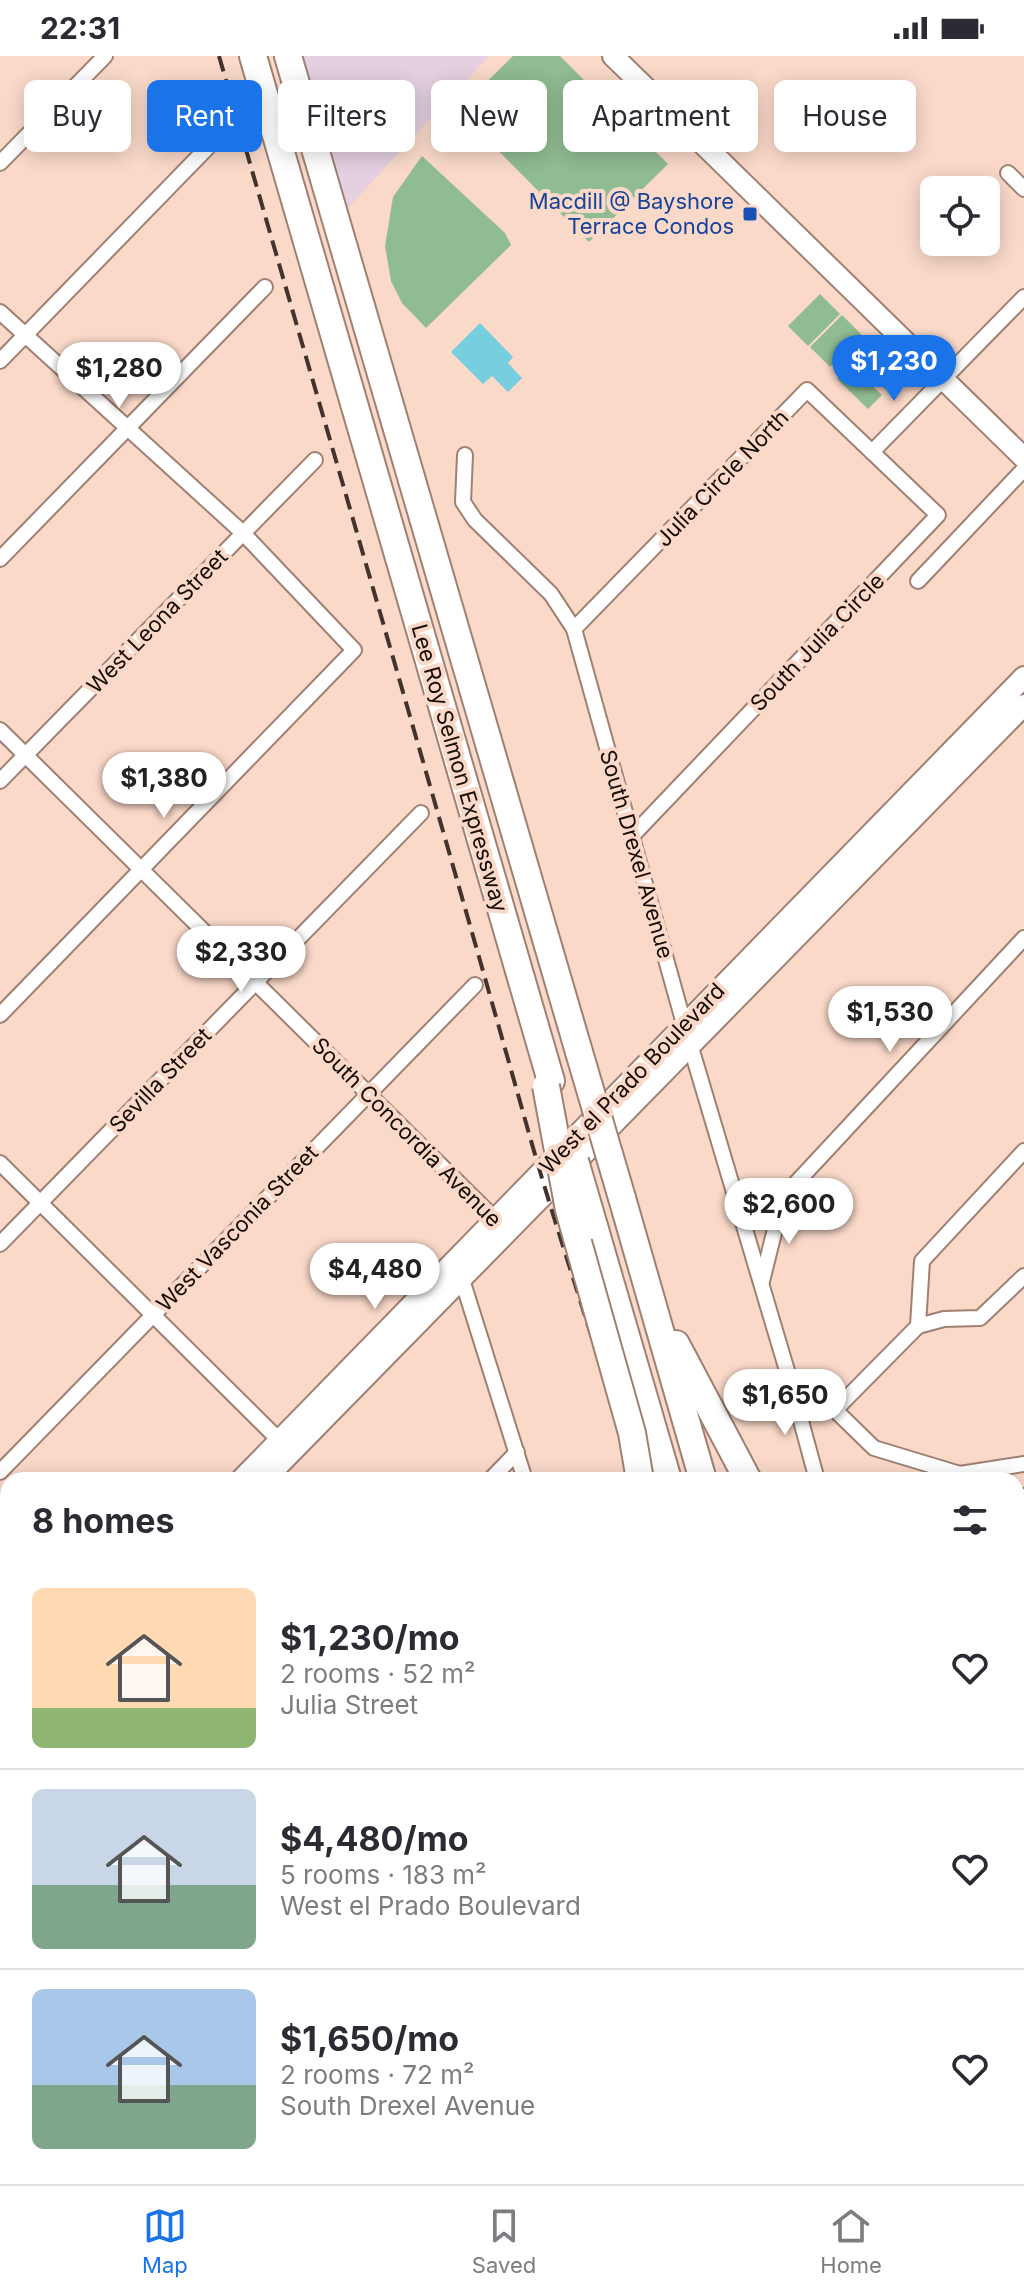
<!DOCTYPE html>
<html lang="en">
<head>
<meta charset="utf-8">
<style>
  body { margin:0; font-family:Inter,sans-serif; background:#f2f2f3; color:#2b2b33; height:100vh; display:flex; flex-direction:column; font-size:30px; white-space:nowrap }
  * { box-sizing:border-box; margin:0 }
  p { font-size:26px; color:#7c7c81 }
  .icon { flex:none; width:44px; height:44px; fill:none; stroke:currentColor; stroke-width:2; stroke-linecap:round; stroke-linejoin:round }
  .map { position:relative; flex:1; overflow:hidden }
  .panel { position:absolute; left:0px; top:1416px; width:1024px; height:712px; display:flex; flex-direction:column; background:#fff; border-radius:24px 24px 0 0; box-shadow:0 4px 20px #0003 }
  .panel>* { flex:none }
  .banner { position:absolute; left:24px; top:24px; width:976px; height:72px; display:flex; gap:16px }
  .tools { position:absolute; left:920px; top:120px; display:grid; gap:16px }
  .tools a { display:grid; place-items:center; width:80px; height:80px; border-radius:12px; background:#fff; box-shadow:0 4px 20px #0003; font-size:40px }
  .price { position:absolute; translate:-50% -68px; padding:0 18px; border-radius:28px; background:#fff; color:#222; font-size:26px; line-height:52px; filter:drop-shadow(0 2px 4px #0008) }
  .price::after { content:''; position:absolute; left:50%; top:48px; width:24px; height:18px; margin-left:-12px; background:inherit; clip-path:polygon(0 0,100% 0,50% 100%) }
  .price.active { background:#1a73e8; color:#fff }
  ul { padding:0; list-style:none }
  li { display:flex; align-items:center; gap:24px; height:200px; padding:0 32px }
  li+li { border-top:2px solid #e1e1e2 }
  li span { display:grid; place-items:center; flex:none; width:224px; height:160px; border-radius:12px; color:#555 }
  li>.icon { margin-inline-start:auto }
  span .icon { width:96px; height:96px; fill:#fffc; stroke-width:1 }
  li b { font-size:34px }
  h2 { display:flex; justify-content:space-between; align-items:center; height:96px; padding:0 32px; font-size:34px }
  .pill { padding:0 28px; border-radius:12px; background:#fff; box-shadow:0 4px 20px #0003; font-size:28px; line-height:72px }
  .pill.active { background:#1a73e8; color:#fff }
  .status { display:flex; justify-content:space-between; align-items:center; height:56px; padding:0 40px; background:#fff; direction:ltr }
  .status svg { height:22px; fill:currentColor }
  .menu { display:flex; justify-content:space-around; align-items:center; height:112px; border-top:2px solid #e1e1e2; background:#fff; font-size:22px; color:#7c7c81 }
  .menu a { display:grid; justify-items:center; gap:4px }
  .menu .active { color:#1a73e8 }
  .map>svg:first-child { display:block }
</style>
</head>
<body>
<div class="status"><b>22:31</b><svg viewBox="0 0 49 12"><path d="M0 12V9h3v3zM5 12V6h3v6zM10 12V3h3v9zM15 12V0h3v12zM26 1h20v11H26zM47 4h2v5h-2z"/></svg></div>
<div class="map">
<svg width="1024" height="2128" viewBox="0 0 1024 2128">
  <rect width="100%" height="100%" fill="#fad9c9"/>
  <!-- commercial -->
  <g fill="#e4d0e0">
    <polygon points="299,0 489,0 344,156"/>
    <polygon points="483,2120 647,2120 655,2128 475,2128"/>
    <polygon points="676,2120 718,2120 710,2128 684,2128"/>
    <polygon points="738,2120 826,2120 828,2128 730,2128"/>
  </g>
  <!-- green -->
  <g fill="#90bc92">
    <polygon points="513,0 560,0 668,108 589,186 458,54"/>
    <polygon points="422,100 505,177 511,189 426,272 402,247 391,225 385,190 393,141"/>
    <polygon points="820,238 840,258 808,290 788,270"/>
    <polygon points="842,259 862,279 830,311 810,291"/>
    <polygon points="869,290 900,319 886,334 855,304"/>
    <polygon points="851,309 882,339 868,353 837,323"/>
  </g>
  <!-- water -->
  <polygon fill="#77cedf" points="480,267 513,301 508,307 522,322 508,336 492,320 483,328 451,296"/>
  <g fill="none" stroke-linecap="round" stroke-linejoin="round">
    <!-- street casing -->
    <g stroke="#9f8072" stroke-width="18">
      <g id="street">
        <polyline points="0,107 105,0"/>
        <polyline points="1008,117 1024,133"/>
        <polyline points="0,256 243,477 354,594 0,959"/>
        <polyline points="0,305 208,91"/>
        <polyline points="872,396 1024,241"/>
        <polyline points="465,399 463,446 475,464 551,538 574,573 684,968 791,1328 835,1354 874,1392 960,1418 1024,1408"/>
        <polyline points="0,503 265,231"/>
        <polyline points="918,525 1024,413"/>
        <polyline points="574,573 807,334 938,459 632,780"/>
        <polyline points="0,674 500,1168"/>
        <polyline points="0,725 315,404"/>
        <polyline points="0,1107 286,1391"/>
        <polyline points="735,1134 750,1142 783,1141"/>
        <polyline points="0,1188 421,757"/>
        <polyline points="460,1217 525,1424"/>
        <polyline points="762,1225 783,1141 1024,882"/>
        <polyline points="918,1270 922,1205 1024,1095"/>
        <polyline points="918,1270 944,1263 980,1262 1024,1220"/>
        <polyline points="791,1328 817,1424"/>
        <polyline points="835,1354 918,1270"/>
        <polyline points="0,1416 475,929"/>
        <polyline points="490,1424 517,1396"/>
        <polyline points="1016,1689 1024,1681"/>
        <polyline points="1016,1761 1024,1769"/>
        <polyline points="0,1921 8,1913"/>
        <polyline points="0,1968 8,1976"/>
        <polyline points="1016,2097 1024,2094"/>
        <polyline points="66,2120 72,2128"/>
        <polyline points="152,2120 161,2128"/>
        <polyline points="1015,2120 1017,2128"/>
        <polyline points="322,2128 325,2120"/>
        <polyline points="720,2128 728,2120"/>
      </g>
    </g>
    <!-- secondary casing -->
    <g stroke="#9f8072" stroke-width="24">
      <g id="secondary">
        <polyline points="613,0 695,80"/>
        <polyline points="703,88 1024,402"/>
        <polyline points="241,1424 1024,621"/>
        <polyline points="264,1424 1024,649"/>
        <polyline points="1016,1452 1024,1443"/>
        <polyline points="0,1455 8,1463"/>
        <polyline points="0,1669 8,1661"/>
        <polyline points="0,1693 8,1685"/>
        <polyline points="667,2120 675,2128"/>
        <polyline points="358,2128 366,2120"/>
      </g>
    </g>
    <!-- highway casing -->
    <g stroke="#9f8072" stroke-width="30">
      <g id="highway">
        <polyline points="253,0 551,1025"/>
        <polyline points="288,0 579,996"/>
        <polyline points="622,1142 703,1424"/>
        <polyline points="594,1170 668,1424"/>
        <polyline points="676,1288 748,1424"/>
        <polyline points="871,2120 873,2128"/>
        <polyline points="907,2120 909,2128"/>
      </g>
    </g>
    <!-- street -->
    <use href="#street" stroke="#fff" stroke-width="14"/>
    <!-- secondary -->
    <use href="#secondary" stroke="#fff" stroke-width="20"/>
    <!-- highway -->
    <use href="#highway" stroke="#fff" stroke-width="26"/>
    <!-- rail -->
    <g stroke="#42332c" stroke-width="4" stroke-dasharray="16 8" stroke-linecap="butt">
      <path d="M219,0C322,358 427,715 528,1074C561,1192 603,1305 632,1424"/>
      <polyline points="836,2120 839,2128"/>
    </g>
    <!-- highway-bridge casing -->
    <g stroke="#9f8072" stroke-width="30" stroke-linecap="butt">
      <g id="highway-bridge">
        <polyline points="579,996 622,1142"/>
        <polyline points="546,1030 569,1154 632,1377 640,1424"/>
        <polyline points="575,1105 594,1170"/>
      </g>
    </g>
    <!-- highway-bridge -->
    <use href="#highway-bridge" stroke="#fff" stroke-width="26"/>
  </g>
  <!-- markers -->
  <rect fill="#1a4fb4" stroke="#fad9c9" stroke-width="3" x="742" y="150" width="16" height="16" rx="4"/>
  <g text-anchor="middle" stroke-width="8" stroke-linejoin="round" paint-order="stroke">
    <!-- transit labels -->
    <g font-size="22" fill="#164399" stroke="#fad9c9" text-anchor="end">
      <text x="734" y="153">Macdill @ Bayshore<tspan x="734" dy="25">Terrace Condos</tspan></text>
    </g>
    <!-- street labels -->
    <g font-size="22" fill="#170c07" stroke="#fad9c9">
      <text transform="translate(722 422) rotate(-46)" y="8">Julia Circle North</text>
      <text transform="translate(157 565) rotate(-46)" y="8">West Leona Street</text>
      <text transform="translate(817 586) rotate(-46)" y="8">South Julia Circle</text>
      <text transform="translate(460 712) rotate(74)" y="8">Lee Roy Selmon Expressway</text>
      <text transform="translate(637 798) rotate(74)" y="8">South Drexel Avenue</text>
      <text transform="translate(632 1022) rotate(-46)" y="8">West el Prado Boulevard</text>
      <text transform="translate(160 1024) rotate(-46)" y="8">Sevilla Street</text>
      <text transform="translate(407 1076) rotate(45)" y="8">South Concordia Avenue</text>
      <text transform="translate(237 1172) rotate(-46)" y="8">West Vasconia Street</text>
    </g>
  </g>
</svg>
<div class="tools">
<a><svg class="icon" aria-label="locate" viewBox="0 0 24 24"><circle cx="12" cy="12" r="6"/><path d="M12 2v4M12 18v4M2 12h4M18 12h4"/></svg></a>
</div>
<b class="price active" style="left:894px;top:347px">$1,230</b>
<b class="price" style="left:119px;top:354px">$1,280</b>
<b class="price" style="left:164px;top:764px">$1,380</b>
<b class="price" style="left:241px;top:938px">$2,330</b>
<b class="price" style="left:890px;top:998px">$1,530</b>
<b class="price" style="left:789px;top:1190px">$2,600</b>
<b class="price" style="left:375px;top:1255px">$4,480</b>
<b class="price" style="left:785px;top:1381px">$1,650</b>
<div class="banner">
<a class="pill">Buy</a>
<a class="pill active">Rent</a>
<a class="pill">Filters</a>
<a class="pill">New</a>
<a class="pill">Apartment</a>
<a class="pill">House</a>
</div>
<section class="panel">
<h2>8 homes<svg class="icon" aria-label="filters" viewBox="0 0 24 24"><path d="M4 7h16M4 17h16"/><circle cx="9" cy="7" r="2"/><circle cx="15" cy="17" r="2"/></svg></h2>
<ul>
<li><span style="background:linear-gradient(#ffd9b3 75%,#8fb573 0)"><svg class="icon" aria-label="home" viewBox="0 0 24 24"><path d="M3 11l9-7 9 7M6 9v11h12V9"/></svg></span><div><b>$1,230/mo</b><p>2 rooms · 52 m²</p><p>Julia Street</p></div><svg class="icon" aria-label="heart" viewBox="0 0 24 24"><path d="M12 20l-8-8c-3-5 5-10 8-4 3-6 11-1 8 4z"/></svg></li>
<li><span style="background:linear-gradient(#c9d6e8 60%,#7fa58c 0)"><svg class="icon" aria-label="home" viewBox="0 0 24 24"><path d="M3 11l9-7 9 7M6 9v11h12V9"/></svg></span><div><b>$4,480/mo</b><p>5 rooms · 183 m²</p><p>West el Prado Boulevard</p></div><svg class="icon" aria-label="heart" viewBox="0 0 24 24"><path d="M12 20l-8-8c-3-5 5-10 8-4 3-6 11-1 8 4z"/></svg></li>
<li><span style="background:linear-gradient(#a9c7e8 60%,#7fa58c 0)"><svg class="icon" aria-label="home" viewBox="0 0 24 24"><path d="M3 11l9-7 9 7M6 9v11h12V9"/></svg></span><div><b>$1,650/mo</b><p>2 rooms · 72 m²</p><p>South Drexel Avenue</p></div><svg class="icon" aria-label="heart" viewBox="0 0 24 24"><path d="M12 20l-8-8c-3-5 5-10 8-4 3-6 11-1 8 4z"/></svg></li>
</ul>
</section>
</div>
<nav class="menu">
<a class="active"><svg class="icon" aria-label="map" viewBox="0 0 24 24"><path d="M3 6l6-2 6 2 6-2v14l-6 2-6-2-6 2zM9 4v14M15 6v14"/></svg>Map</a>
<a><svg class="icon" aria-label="saved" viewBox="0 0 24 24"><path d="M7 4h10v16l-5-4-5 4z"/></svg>Saved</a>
<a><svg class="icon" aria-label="home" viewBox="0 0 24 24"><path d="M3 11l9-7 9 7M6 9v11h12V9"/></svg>Home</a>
</nav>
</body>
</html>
